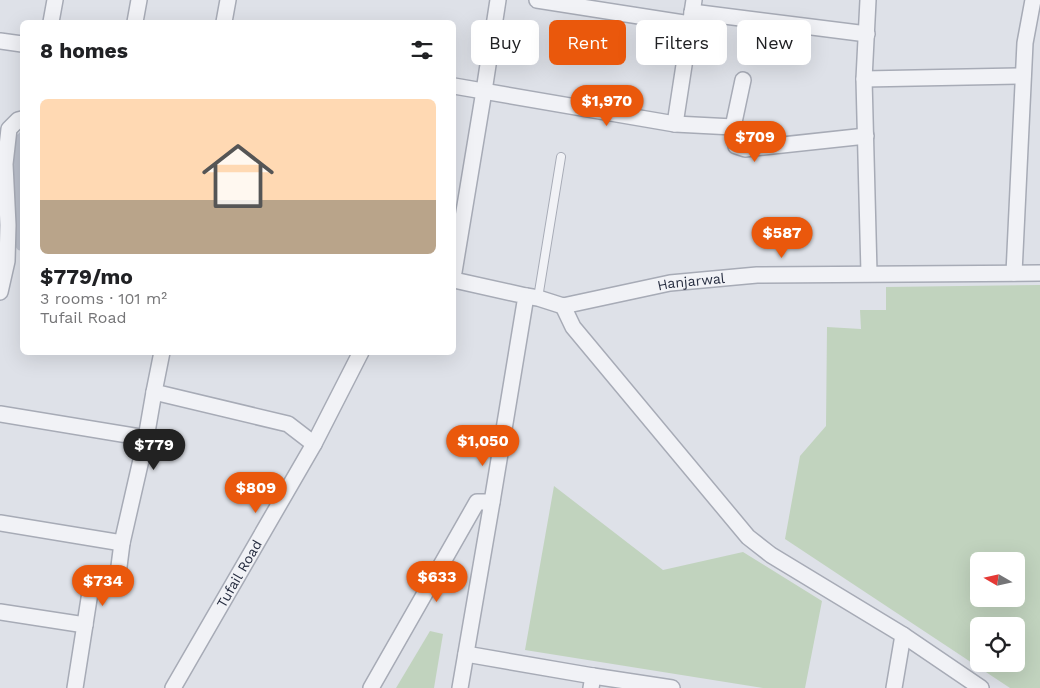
<!DOCTYPE html>
<html lang="en">
<head>
<meta charset="utf-8">
<style>
  body { margin:0; font-family:"Work Sans",sans-serif; background:#f6f6f6; color:#202124; height:100vh; display:flex; flex-direction:column; font-size:19px; white-space:nowrap }
  * { box-sizing:border-box; margin:0 }
  p { font-size:16px; color:#757577 }
  .icon { flex:none; width:28px; height:28px; fill:none; stroke:currentColor; stroke-width:2; stroke-linecap:round; stroke-linejoin:round }
  .map { position:relative; flex:1; overflow:hidden }
  .drawer { position:absolute; left:20px; top:20px; width:436px; height:335px; display:flex; flex-direction:column; background:#fff; border-radius:8px; box-shadow:0 5px 20px #0002 }
  .drawer>* { flex:none }
  .guide { position:absolute; left:471px; top:20px; width:475px; height:45px; display:flex; gap:10px }
  .needle { width:32px; rotate:279deg }
  .fabs { position:absolute; left:970px; top:552px; display:grid; gap:10px }
  .fabs a { display:grid; place-items:center; width:55px; height:55px; border-radius:8px; background:#fff; box-shadow:0 5px 20px #0002; font-size:25px }
  .price { position:absolute; translate:-50% -42px; padding:0 11px; border-radius:18px; background:#ea580c; color:#fff; font-size:16px; line-height:32px; filter:drop-shadow(0 1px 2px #0008) }
  .price::after { content:''; position:absolute; left:50%; top:30px; width:15px; height:11px; margin-left:-8px; background:inherit; clip-path:polygon(0 0,100% 0,50% 100%) }
  .price.selected { background:#222; color:#fff }
  ul { padding:0; list-style:none }
  li { display:grid; align-content:center; gap:10px; height:265px; padding:0 20px }
  li span { display:grid; place-items:center; height:155px; border-radius:8px; color:#555 }
  li>.icon { margin-inline-start:auto }
  span .icon { width:90px; height:90px; fill:#fffc; stroke-width:1 }
  li b { font-size:21px }
  h2 { display:flex; justify-content:space-between; align-items:center; height:60px; padding:0 20px; font-size:21px }
  .tag { padding:0 18px; border-radius:8px; background:#fff; box-shadow:0 5px 20px #0002; font-size:18px; line-height:45px }
  .tag.selected { background:#ea580c; color:#fff }
  .map>svg:first-child { display:block }
</style>
</head>
<body>
<div class="map">
<svg width="1040" height="688" viewBox="0 0 1040 688">
  <rect width="100%" height="100%" fill="#dee1e8"/>
  <!-- green -->
  <g fill="#c1d3be" fill-rule="evenodd">
    <path d="M1040,285V688H1010L785,539L800,456L826,426L827,327L861,329L860,310H886V287ZM979,561H1016V599H979ZM979,626H1016V664H979Z"/>
    <polygon points="554,486 663,570 743,552 822,601 805,688 763,688 525,650"/>
    <polygon points="430,631 443,634 434,688 396,688"/>
  </g>
  <!-- building -->
  <polygon fill="#babfcb" points="22,130 22,251 18,250 14,245 14,138"/>
  <g fill="none" stroke-linecap="round" stroke-linejoin="round">
    <!-- lane casing -->
    <g stroke="#a7abb6" stroke-width="10">
      <polyline id="lane" points="538,298 561,157"/>
    </g>
    <!-- street casing -->
    <g stroke="#a7abb6" stroke-width="18">
      <g id="street">
        <polyline points="537,0 690,24"/>
        <polyline points="868,0 864,79 869,273"/>
        <polyline points="692,12 867,34"/>
        <polyline points="51,22 55,0"/>
        <polyline points="135,22 139,0"/>
        <polyline points="224,22 228,0"/>
        <polyline points="0,41 22,44"/>
        <polyline points="864,79 1023,76"/>
        <polyline points="743,80 733,127 736,146 745,149 866,136"/>
        <polyline points="454,86 675,124 733,127"/>
        <polyline points="675,124 694,0"/>
        <polyline points="454,272 484,91 498,0"/>
        <polyline points="1014,273 1025,43 1033,0"/>
        <polyline points="454,280 526,296 492,502 460,688"/>
        <polyline points="0,292 7,261 8,225 5,164 9,129 18,120 22,119"/>
        <path id="s1" d="M526,296L538,298L563,306L670,283L757,275L1040,273"/>
        <polyline points="563,306 573,327 748,537 771,555 903,635 894,688"/>
        <polyline points="162,352 154,392 288,424 314,444"/>
        <polyline points="0,414 146,438"/>
        <polyline points="0,523 122,543"/>
        <polyline points="0,612 85,625"/>
        <polyline points="903,635 981,688"/>
        <polyline points="466,654 593,676 591,688"/>
        <polyline points="593,676 672,688"/>
        <polyline points="75,688 91,586 93,583 98,580 114,583 117,582 122,543 146,438 154,392"/>
        <path id="s2" d="M173,688L314,444L361,352"/>
        <polyline points="371,688 477,502 492,502"/>
      </g>
    </g>
    <!-- lane -->
    <use href="#lane" stroke="#f1f2f6" stroke-width="8"/>
    <!-- street -->
    <use href="#street" stroke="#f1f2f6" stroke-width="15"/>
  </g>
  <g text-anchor="middle" stroke-width="4" stroke-linejoin="round" paint-order="stroke">
    <!-- street labels -->
    <g font-size="14" fill="#262d40" stroke="#edf0f6">
      <text dy="5" stroke="none"><textPath href="#s1" startOffset="169">Hanjarwal</textPath></text>
      <text dy="5" stroke="none"><textPath href="#s2" startOffset="132">Tufail Road</textPath></text>
    </g>
  </g>
</svg>
<div class="fabs">
<a><svg class="needle" viewBox="-14 -14 28 28"><path d="M0-13l5 13h-10z" fill="#e53935"/><path d="M0 13l5-13h-10z" fill="#757577"/></svg></a>
<a><svg class="icon" aria-label="locate" viewBox="0 0 24 24"><circle cx="12" cy="12" r="6"/><path d="M12 2v4M12 18v4M2 12h4M18 12h4"/></svg></a>
</div>
<b class="price" style="left:607px;top:127px">$1,970</b>
<b class="price" style="left:755px;top:163px">$709</b>
<b class="price" style="left:782px;top:259px">$587</b>
<b class="price" style="left:483px;top:467px">$1,050</b>
<b class="price selected" style="left:154px;top:471px">$779</b>
<b class="price" style="left:256px;top:514px">$809</b>
<b class="price" style="left:437px;top:603px">$633</b>
<b class="price" style="left:103px;top:607px">$734</b>
<div class="guide">
<a class="tag">Buy</a>
<a class="tag selected">Rent</a>
<a class="tag">Filters</a>
<a class="tag">New</a>
</div>
<section class="drawer">
<h2>8 homes<svg class="icon" aria-label="filters" viewBox="0 0 24 24"><path d="M4 7h16M4 17h16"/><circle cx="9" cy="7" r="2"/><circle cx="15" cy="17" r="2"/></svg></h2>
<ul>
<li><span style="background:linear-gradient(#ffd9b3 65%,#b9a48a 0)"><svg class="icon" aria-label="home" viewBox="0 0 24 24"><path d="M3 11l9-7 9 7M6 9v11h12V9"/></svg></span><div><b>$779/mo</b><p>3 rooms · 101 m²</p><p>Tufail Road</p></div></li>
</ul>
</section>
</div>
</body>
</html>
